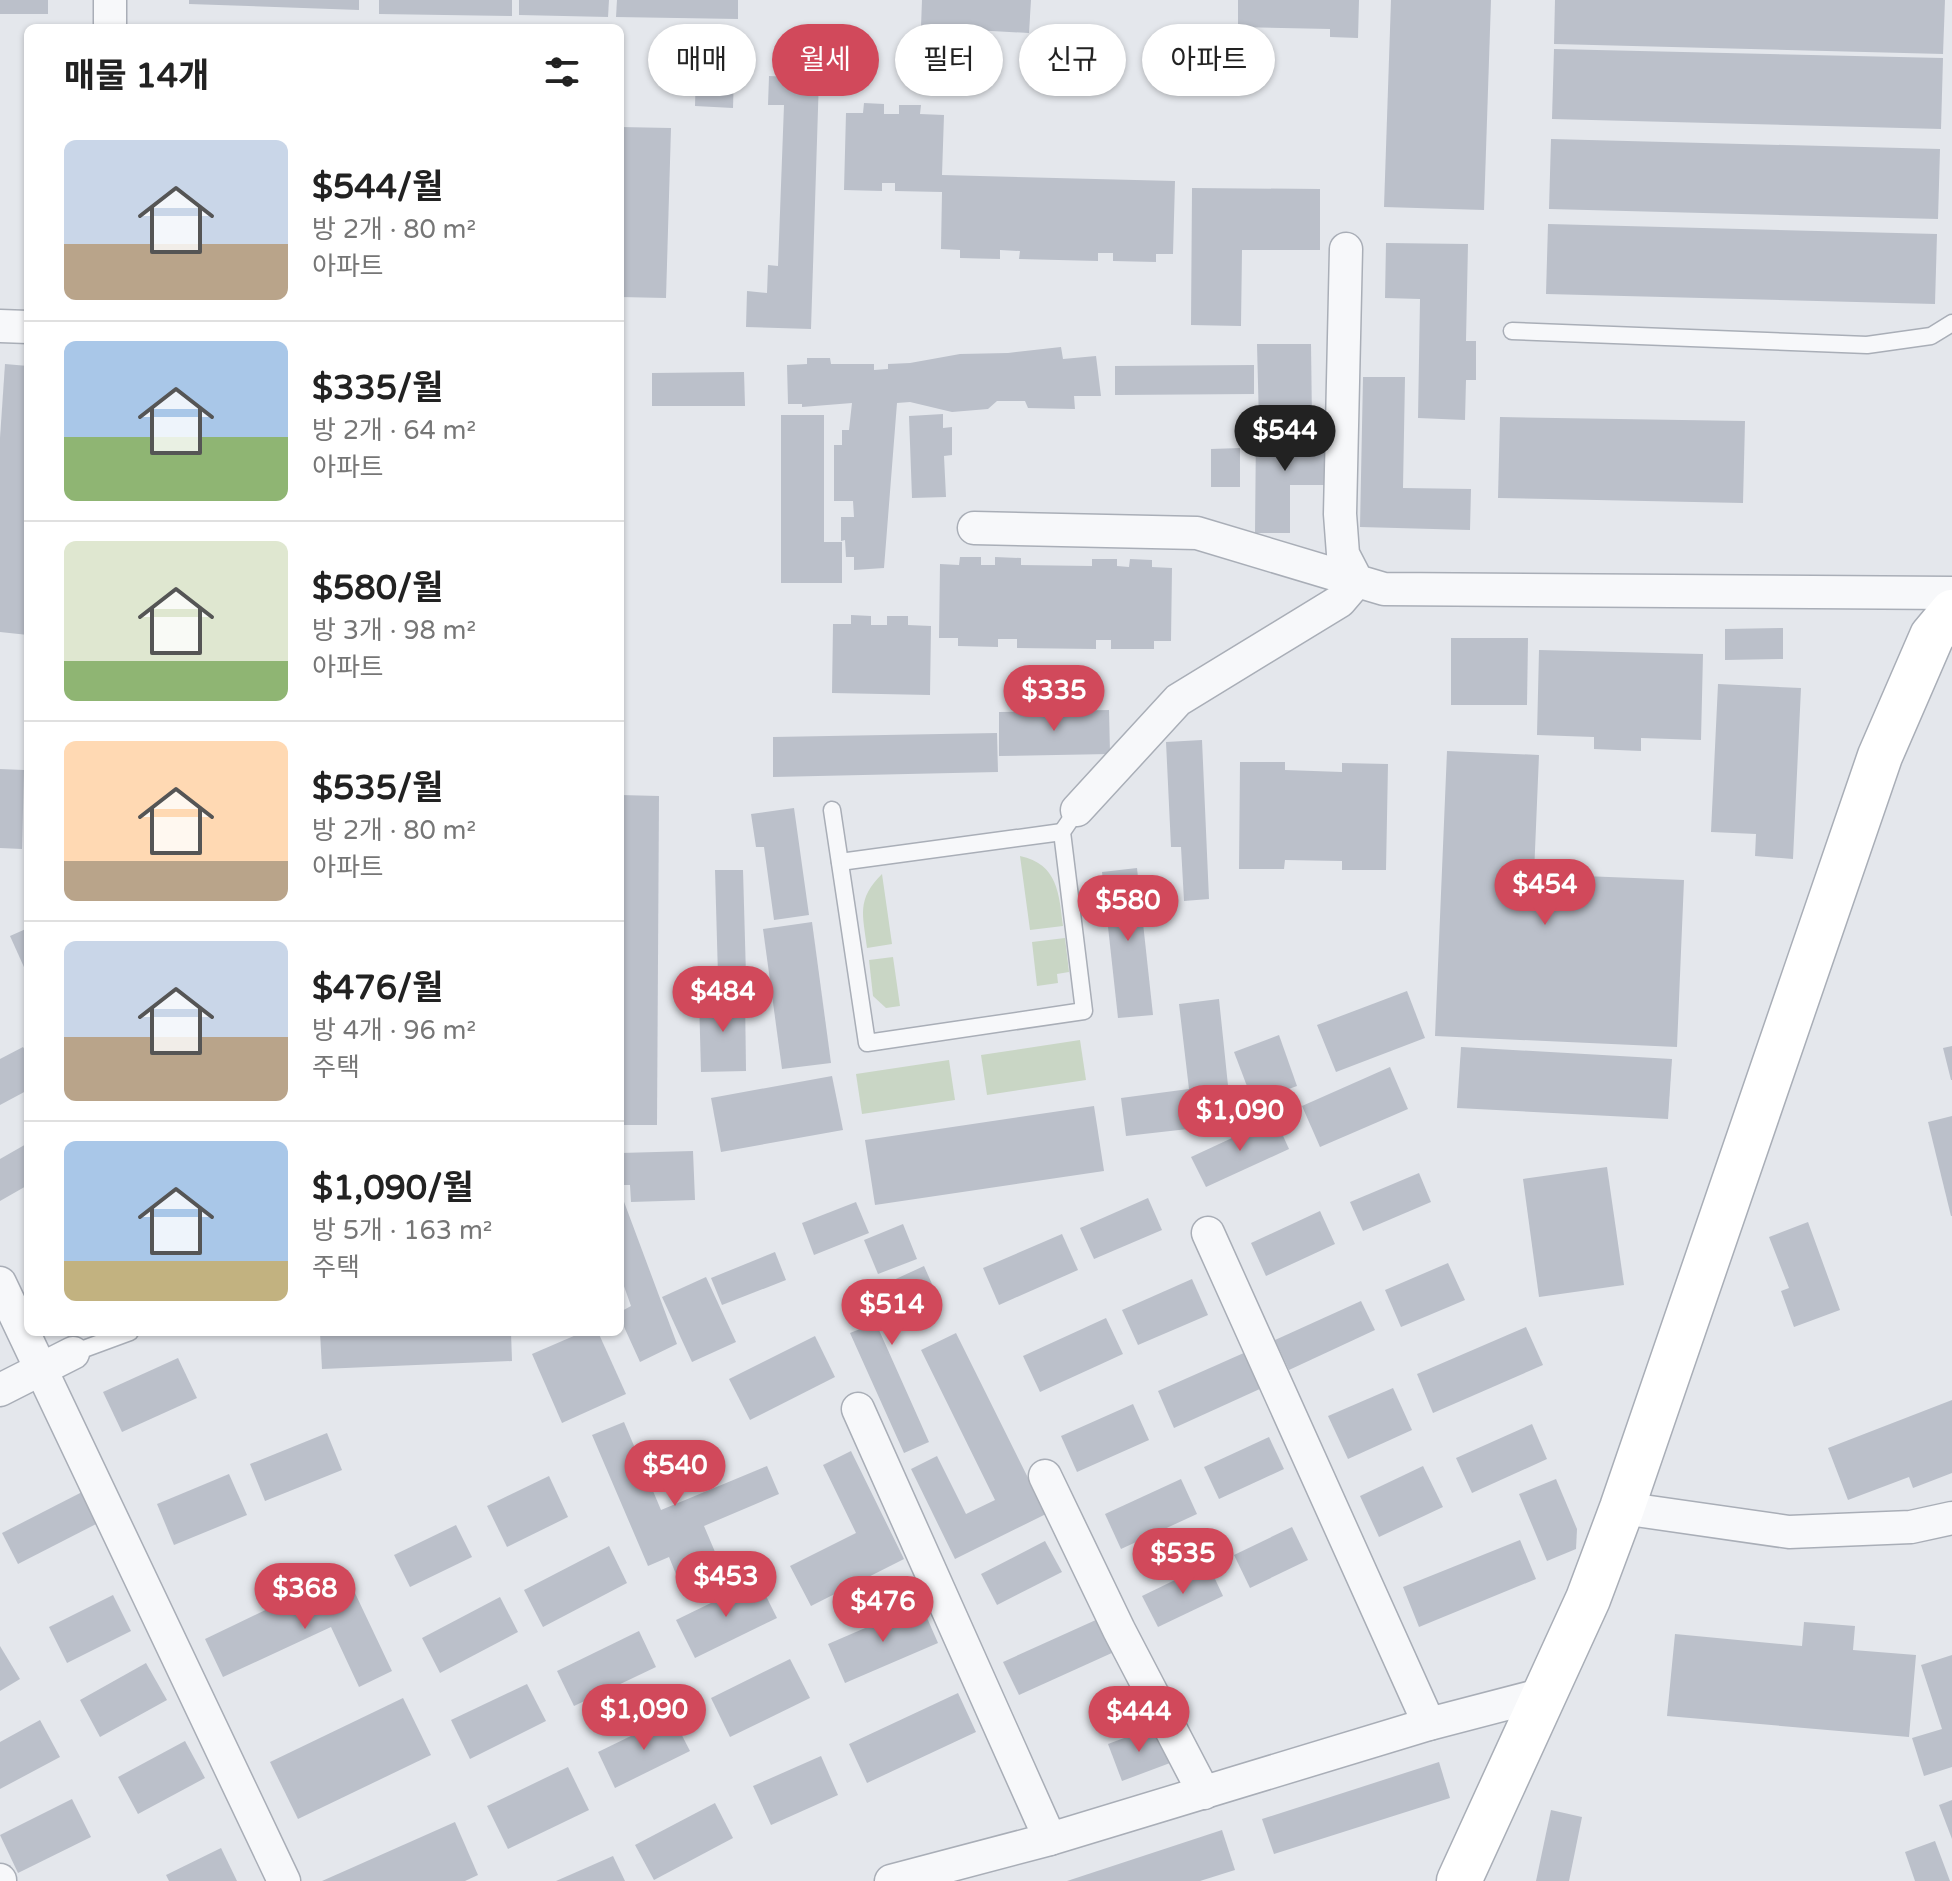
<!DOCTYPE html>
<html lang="ko">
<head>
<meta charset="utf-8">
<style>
  body { margin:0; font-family:"Varela Round","Noto Sans KR",sans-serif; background:#f6f6f6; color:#222; height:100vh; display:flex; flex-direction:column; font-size:30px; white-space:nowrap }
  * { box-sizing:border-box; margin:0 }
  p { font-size:26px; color:#767676 }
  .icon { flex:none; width:44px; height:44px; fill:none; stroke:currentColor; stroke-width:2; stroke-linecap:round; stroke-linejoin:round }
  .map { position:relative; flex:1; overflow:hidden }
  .side { position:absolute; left:24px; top:24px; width:600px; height:1312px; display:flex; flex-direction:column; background:#fff; border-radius:12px; box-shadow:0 2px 6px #0004 }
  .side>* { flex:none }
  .hud { position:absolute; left:648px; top:24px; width:760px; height:72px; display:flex; gap:16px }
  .price { position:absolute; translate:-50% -68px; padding:0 18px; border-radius:28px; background:#d1495b; color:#fff; font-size:26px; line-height:52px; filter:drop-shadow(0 2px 4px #0008) }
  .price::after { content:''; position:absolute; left:50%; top:48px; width:24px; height:18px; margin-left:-12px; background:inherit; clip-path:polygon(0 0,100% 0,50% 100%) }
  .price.current { background:#222; color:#fff }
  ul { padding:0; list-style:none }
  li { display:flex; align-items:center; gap:24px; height:200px; padding:0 40px }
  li+li { border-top:2px solid #e0e0e0 }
  li span { display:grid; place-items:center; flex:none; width:224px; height:160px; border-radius:12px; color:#555 }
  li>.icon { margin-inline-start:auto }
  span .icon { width:96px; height:96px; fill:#fffc; stroke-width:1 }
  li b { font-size:34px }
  h2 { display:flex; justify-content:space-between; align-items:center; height:96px; padding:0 40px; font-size:34px }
  .chip { padding:0 28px; border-radius:36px; background:#fff; box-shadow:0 2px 6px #0004; font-size:28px; line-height:72px }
  .chip.current { background:#d1495b; color:#fff }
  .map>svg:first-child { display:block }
</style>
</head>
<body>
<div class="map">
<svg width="1952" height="1881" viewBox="0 0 1952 1881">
  <rect width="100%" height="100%" fill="#e4e7ec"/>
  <!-- green -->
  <g fill="#c9d6c5">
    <path d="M1020,856C1058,864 1059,894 1063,926L1030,930Z"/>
    <path d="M882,874L892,944L867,948C863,914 856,900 882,874Z"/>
    <polygon points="1065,938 1069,972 1057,974 1058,983 1037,986 1032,942"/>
    <polygon points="893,957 900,1006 886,1008 873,996 869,960"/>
    <polygon points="1080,1040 1086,1080 987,1095 981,1055"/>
    <polygon points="949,1060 955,1100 862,1114 856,1074"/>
  </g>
  <!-- building -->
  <g fill="#bbc0ca">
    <rect x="0" y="0" width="48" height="14"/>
    <polygon points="189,0 359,0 359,10 189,4"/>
    <polygon points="379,0 512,0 512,16 379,14"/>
    <polygon points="519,0 609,0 608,17 519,15"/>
    <polygon points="617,0 738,0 738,19 616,17"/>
    <polygon points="922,0 1031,0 1029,33 921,27"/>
    <polygon points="1238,0 1359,0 1358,38 1330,37 1330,29 1238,27"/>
    <polygon points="1391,0 1491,0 1484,210 1384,207"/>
    <polygon points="1555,0 1945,0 1943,54 1554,44"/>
    <polygon points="1554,49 1943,58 1941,129 1552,119"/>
    <polygon points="696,70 734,71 733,108 695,106"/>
    <polygon points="769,76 819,78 811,329 746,327 747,291 767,293 768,265 778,266 784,105 768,105"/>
    <polygon points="864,103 884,104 884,114 899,114 899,105 921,105 920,114 944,115 942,175 1175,181 1173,254 1156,254 1156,262 1113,261 1113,253 1098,253 1098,261 1019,259 1020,251 1000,250 1000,259 960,258 960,250 941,249 942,192 895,191 895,183 882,183 882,191 844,190 846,113 863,113"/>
    <polygon points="620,127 671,128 666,298 620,297"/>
    <polygon points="1551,139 1940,149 1938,219 1549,209"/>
    <polygon points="1192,188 1320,189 1320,250 1242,250 1241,326 1191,325"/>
    <polygon points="1548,224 1937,234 1935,304 1546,294"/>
    <polygon points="1386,243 1468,244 1466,341 1476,341 1476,380 1466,380 1465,420 1418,418 1420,299 1385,298"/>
    <polygon points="1257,344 1311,344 1312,422 1259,423"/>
    <polygon points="1061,347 1063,359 1096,356 1101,396 1074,396 1075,409 1028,408 1025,401 997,401 988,409 952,412 910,402 897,403 884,568 854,570 854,557 846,557 845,540 841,541 841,517 854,517 853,501 834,501 834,445 842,445 842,430 849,430 852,403 802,407 802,404 788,404 787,365 807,364 807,358 830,358 831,364 874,364 874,370 888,369 888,364 910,363 960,354 1008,353"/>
    <polygon points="5,364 28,366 28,635 0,632 0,438"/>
    <polygon points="1254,365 1254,394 1115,395 1115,366"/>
    <polygon points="744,372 745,406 652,406 652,373"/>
    <polygon points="1363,377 1405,377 1403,488 1471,489 1470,530 1360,527"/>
    <polygon points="943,414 943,428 952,427 952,455 944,456 946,497 912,498 909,416"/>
    <polygon points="781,415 824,415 824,542 842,542 842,583 781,583"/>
    <polygon points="1500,417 1745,421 1743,503 1498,498"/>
    <polygon points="1256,430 1324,430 1324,485 1290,485 1290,533 1255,533"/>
    <polygon points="1240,448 1240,487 1211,487 1211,449"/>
    <polygon points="960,557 981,557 981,565 995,565 995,557 1021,558 1021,565 1092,566 1092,559 1117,559 1117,566 1129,567 1130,559 1152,560 1152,567 1172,568 1171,641 1154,641 1154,649 1111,649 1111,640 1096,640 1096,649 1017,648 1017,639 998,639 998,647 958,646 958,638 939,638 940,564 959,565"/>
    <polygon points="851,615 871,616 871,625 887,625 887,616 908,616 908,625 931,626 930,695 832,693 833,624 851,624"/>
    <polygon points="1783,628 1783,659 1725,660 1725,629"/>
    <polygon points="1451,638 1528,638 1527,705 1451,705"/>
    <polygon points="1539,650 1703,654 1701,740 1641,738 1641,751 1594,749 1594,737 1537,735"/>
    <polygon points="1718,684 1801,688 1793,859 1755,856 1756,834 1711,832"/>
    <polygon points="1109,710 1110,754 999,756 999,712"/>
    <polygon points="997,733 998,772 773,777 773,737"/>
    <polygon points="1202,740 1209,899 1184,901 1181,847 1171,847 1166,742"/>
    <polygon points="1447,751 1539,755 1534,874 1684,880 1677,1047 1435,1036"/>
    <polygon points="1240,762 1285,762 1285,770 1342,772 1342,763 1388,764 1386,870 1342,870 1342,861 1285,860 1284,869 1239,869"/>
    <polygon points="0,769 24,770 22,849 0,848"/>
    <polygon points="620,795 659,796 657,1125 620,1125"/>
    <polygon points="794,808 809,915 774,920 764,847 756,847 751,814"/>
    <polygon points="1137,868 1153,1015 1118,1018 1102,872"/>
    <polygon points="715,870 743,870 746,976 718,976"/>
    <polygon points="812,922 831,1063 782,1069 763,929"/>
    <polygon points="28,928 28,976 10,936"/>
    <polygon points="1407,991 1425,1038 1336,1072 1317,1025"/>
    <polygon points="745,996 746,1071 701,1072 699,997"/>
    <polygon points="1219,999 1232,1124 1126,1136 1121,1098 1189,1089 1179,1004"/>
    <polygon points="1279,1035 1297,1086 1253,1102 1234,1052"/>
    <polygon points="1952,1046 1952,1080 1951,1080 1943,1048"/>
    <polygon points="23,1047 28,1055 28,1090 0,1105 0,1059"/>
    <polygon points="1461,1047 1672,1059 1668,1119 1457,1108"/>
    <polygon points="1390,1067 1408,1109 1320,1147 1302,1106"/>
    <polygon points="832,1076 843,1130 721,1152 711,1098"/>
    <polygon points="1094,1106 1104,1171 875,1205 865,1140"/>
    <polygon points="1952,1116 1952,1216 1951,1216 1928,1122"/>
    <polygon points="1275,1118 1289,1149 1206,1187 1191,1157"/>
    <polygon points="28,1143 28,1185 0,1201 0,1159"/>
    <polygon points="693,1151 695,1200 631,1202 630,1185 620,1185 620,1153"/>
    <polygon points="1607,1167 1624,1285 1539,1297 1523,1179"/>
    <polygon points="1419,1173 1431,1202 1363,1231 1350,1202"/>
    <polygon points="620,1191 677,1344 640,1362 620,1318 620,1312 631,1306 620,1275"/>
    <polygon points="1148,1198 1162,1230 1094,1259 1080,1228"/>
    <polygon points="856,1202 869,1233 814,1255 802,1223"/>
    <polygon points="1320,1211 1335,1244 1266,1276 1251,1243"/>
    <polygon points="1808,1222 1840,1310 1794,1327 1781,1291 1789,1288 1769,1237"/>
    <polygon points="903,1224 917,1259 878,1274 864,1240"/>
    <polygon points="1062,1234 1078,1270 999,1305 983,1268"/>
    <polygon points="775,1252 786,1280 722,1305 711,1278"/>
    <polygon points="1448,1263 1465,1300 1401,1327 1385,1290"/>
    <polygon points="924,1266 940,1302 879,1330 929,1442 904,1453 850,1333 860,1329 848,1301"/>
    <polygon points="706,1277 736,1342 692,1362 662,1297"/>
    <polygon points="1192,1279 1208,1315 1138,1345 1122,1310"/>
    <polygon points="1361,1301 1375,1330 1289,1370 1275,1340"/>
    <polygon points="1106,1318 1123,1354 1040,1392 1023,1356"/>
    <polygon points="1526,1327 1543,1365 1433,1413 1417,1374"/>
    <polygon points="320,1332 511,1332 512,1361 322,1369"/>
    <polygon points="583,1332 598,1332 626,1394 562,1423 532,1354"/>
    <polygon points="956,1333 1046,1514 955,1559 911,1469 937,1456 966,1514 995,1500 921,1350"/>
    <polygon points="815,1336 835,1377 750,1420 729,1379"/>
    <polygon points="1246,1352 1262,1388 1174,1428 1158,1391"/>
    <polygon points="178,1358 197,1398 122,1432 103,1392"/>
    <polygon points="1393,1388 1412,1430 1348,1459 1328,1416"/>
    <polygon points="1952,1400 1952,1473 1913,1488 1909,1477 1848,1500 1828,1448"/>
    <polygon points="1133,1404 1149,1440 1077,1472 1061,1436"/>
    <polygon points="624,1422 661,1510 767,1466 779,1494 704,1526 721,1566 680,1584 669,1557 648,1566 592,1435"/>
    <polygon points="1532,1424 1547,1459 1472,1493 1456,1458"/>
    <polygon points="327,1433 342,1470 265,1501 250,1464"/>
    <polygon points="1269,1437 1284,1469 1219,1499 1204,1467"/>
    <polygon points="851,1451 904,1559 811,1606 790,1566 856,1533 823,1465"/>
    <polygon points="1423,1466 1443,1507 1379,1537 1360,1496"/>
    <polygon points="229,1474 247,1515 174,1545 157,1504"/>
    <polygon points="549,1476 568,1517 507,1547 487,1506"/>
    <polygon points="1181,1479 1197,1514 1121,1549 1105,1514"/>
    <polygon points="1556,1479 1577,1529 1576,1549 1547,1561 1519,1494"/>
    <polygon points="86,1490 102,1521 18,1564 2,1533"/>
    <polygon points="456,1525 472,1557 410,1587 394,1555"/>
    <polygon points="1292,1527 1308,1560 1250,1588 1234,1555"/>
    <polygon points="1520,1540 1536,1579 1419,1627 1403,1587"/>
    <polygon points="1045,1541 1062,1572 997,1605 981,1574"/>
    <polygon points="609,1546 627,1583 543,1627 524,1590"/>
    <polygon points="1208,1564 1223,1596 1158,1627 1142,1596"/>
    <polygon points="345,1572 392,1671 359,1687 331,1627 223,1677 205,1639"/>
    <polygon points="758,1580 777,1618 695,1658 676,1620"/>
    <polygon points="113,1595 131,1631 67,1663 49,1627"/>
    <polygon points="500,1597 518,1632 440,1673 422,1638"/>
    <polygon points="921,1604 938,1643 845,1683 828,1644"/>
    <polygon points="1098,1619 1114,1652 1019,1695 1003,1662"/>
    <polygon points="1804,1622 1855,1626 1853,1650 1916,1655 1909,1737 1667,1716 1675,1634 1802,1646"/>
    <polygon points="639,1631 656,1667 574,1706 557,1671"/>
    <polygon points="0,1646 20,1679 0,1691"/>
    <polygon points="1952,1655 1952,1767 1924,1776 1912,1738 1942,1729 1921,1665"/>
    <polygon points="790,1659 810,1698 730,1737 711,1698"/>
    <polygon points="146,1663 167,1700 100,1737 80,1700"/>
    <polygon points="527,1684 546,1721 470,1759 451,1720"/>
    <polygon points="958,1693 976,1732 867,1783 849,1744"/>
    <polygon points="403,1698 431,1755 298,1819 270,1762"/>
    <polygon points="672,1716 690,1751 615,1788 598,1752"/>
    <polygon points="40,1720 60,1757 0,1789 0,1742"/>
    <polygon points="1156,1726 1170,1763 1122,1781 1108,1744"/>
    <polygon points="185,1741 205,1778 138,1814 118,1777"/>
    <polygon points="821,1756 838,1795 771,1825 753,1786"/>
    <polygon points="1439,1762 1450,1798 1274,1854 1262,1819"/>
    <polygon points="568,1767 589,1810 508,1849 487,1806"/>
    <polygon points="72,1799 91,1837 18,1873 0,1835"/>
    <polygon points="1952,1800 1952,1839 1939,1805"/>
    <polygon points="715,1803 733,1838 654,1880 635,1845"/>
    <polygon points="1551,1810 1582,1817 1569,1881 1536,1881"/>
    <polygon points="455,1822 478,1875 465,1881 322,1881"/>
    <polygon points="1222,1830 1235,1870 1200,1881 1067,1881"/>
    <polygon points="1935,1841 1950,1881 1915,1881 1905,1852"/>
    <polygon points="221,1848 237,1881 169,1881 166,1875"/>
    <polygon points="613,1856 625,1881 556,1881"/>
  </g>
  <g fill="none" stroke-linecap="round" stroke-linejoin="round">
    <!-- lane casing -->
    <g stroke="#a9aeb7" stroke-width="19">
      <g id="lane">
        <polyline points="1512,331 1867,345 1931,336 1952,323"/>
        <polyline points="832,810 867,1043 1084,1011 1062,832 1077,810"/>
        <polyline points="840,862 1062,832"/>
        <polyline points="73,1353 130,1332"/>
      </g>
    </g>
    <!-- street casing -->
    <g stroke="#a9aeb7" stroke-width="35">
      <g id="street">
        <polyline points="110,28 110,0"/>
        <polyline points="1346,249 1340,514 1343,554 1357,581 1384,589 1952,593"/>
        <polyline points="0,326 28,327"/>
        <polyline points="974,528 1197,533 1357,581 1340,601 1178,700 1077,810"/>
        <polyline points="1208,1233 1429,1724"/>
        <polyline points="0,1283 284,1881"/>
        <polyline points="0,1390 73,1353"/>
        <polyline points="858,1409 1050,1839"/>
        <polyline points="1045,1476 1119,1630 1204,1793"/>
        <polyline points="1622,1508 1789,1532 1911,1527 1952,1518"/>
        <polyline points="0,1880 0,1881"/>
        <polyline points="891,1881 1050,1839 1429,1724 1544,1694"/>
      </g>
    </g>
    <!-- secondary casing -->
    <g stroke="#a9aeb7" stroke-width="47">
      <polyline id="secondary" points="1459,1881 1588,1599 1622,1508 1880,756 1932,636 1952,612"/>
    </g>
    <!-- lane -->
    <use href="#lane" stroke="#f7f8fa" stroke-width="16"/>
    <!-- street -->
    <use href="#street" stroke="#f7f8fa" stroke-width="32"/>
    <!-- secondary -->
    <use href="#secondary" stroke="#fff" stroke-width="44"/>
  </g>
</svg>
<b class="price current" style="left:1285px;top:473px">$544</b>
<b class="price" style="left:1054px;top:733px">$335</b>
<b class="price" style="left:1545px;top:927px">$454</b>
<b class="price" style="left:1128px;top:943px">$580</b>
<b class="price" style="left:723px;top:1034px">$484</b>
<b class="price" style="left:1240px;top:1153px">$1,090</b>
<b class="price" style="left:892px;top:1347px">$514</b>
<b class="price" style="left:675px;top:1508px">$540</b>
<b class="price" style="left:1183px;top:1596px">$535</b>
<b class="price" style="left:726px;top:1619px">$453</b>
<b class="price" style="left:305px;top:1631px">$368</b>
<b class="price" style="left:883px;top:1644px">$476</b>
<b class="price" style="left:644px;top:1752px">$1,090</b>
<b class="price" style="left:1139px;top:1754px">$444</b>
<div class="hud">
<a class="chip">매매</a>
<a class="chip current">월세</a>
<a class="chip">필터</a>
<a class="chip">신규</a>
<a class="chip">아파트</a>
</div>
<section class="side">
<h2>매물 14개<svg class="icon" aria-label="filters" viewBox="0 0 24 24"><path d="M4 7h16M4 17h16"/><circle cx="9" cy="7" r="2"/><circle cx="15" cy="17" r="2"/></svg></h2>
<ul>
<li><span style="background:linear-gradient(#c9d6e8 65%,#b9a48a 0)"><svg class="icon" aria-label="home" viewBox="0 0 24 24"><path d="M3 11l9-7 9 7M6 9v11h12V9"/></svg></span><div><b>$544/월</b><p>방 2개 · 80 m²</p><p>아파트</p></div></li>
<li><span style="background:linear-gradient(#a9c7e8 60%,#8fb573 0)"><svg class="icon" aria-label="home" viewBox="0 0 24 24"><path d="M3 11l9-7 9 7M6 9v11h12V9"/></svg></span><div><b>$335/월</b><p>방 2개 · 64 m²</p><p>아파트</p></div></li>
<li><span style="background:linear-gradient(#dfe7d0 75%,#8fb573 0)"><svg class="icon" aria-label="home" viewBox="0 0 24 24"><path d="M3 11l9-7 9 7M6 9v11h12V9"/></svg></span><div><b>$580/월</b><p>방 3개 · 98 m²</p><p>아파트</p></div></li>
<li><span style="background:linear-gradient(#ffd9b3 75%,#b9a48a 0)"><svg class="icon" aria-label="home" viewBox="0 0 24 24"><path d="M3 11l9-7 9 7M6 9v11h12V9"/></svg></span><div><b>$535/월</b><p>방 2개 · 80 m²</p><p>아파트</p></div></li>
<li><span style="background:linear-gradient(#c9d6e8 60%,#b9a48a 0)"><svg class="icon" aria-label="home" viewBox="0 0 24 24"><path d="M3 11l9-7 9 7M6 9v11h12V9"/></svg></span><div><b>$476/월</b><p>방 4개 · 96 m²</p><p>주택</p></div></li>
<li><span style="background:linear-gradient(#a9c7e8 75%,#c2b280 0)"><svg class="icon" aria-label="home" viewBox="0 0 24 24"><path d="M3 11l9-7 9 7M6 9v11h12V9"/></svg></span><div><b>$1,090/월</b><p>방 5개 · 163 m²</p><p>주택</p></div></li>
</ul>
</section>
</div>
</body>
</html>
